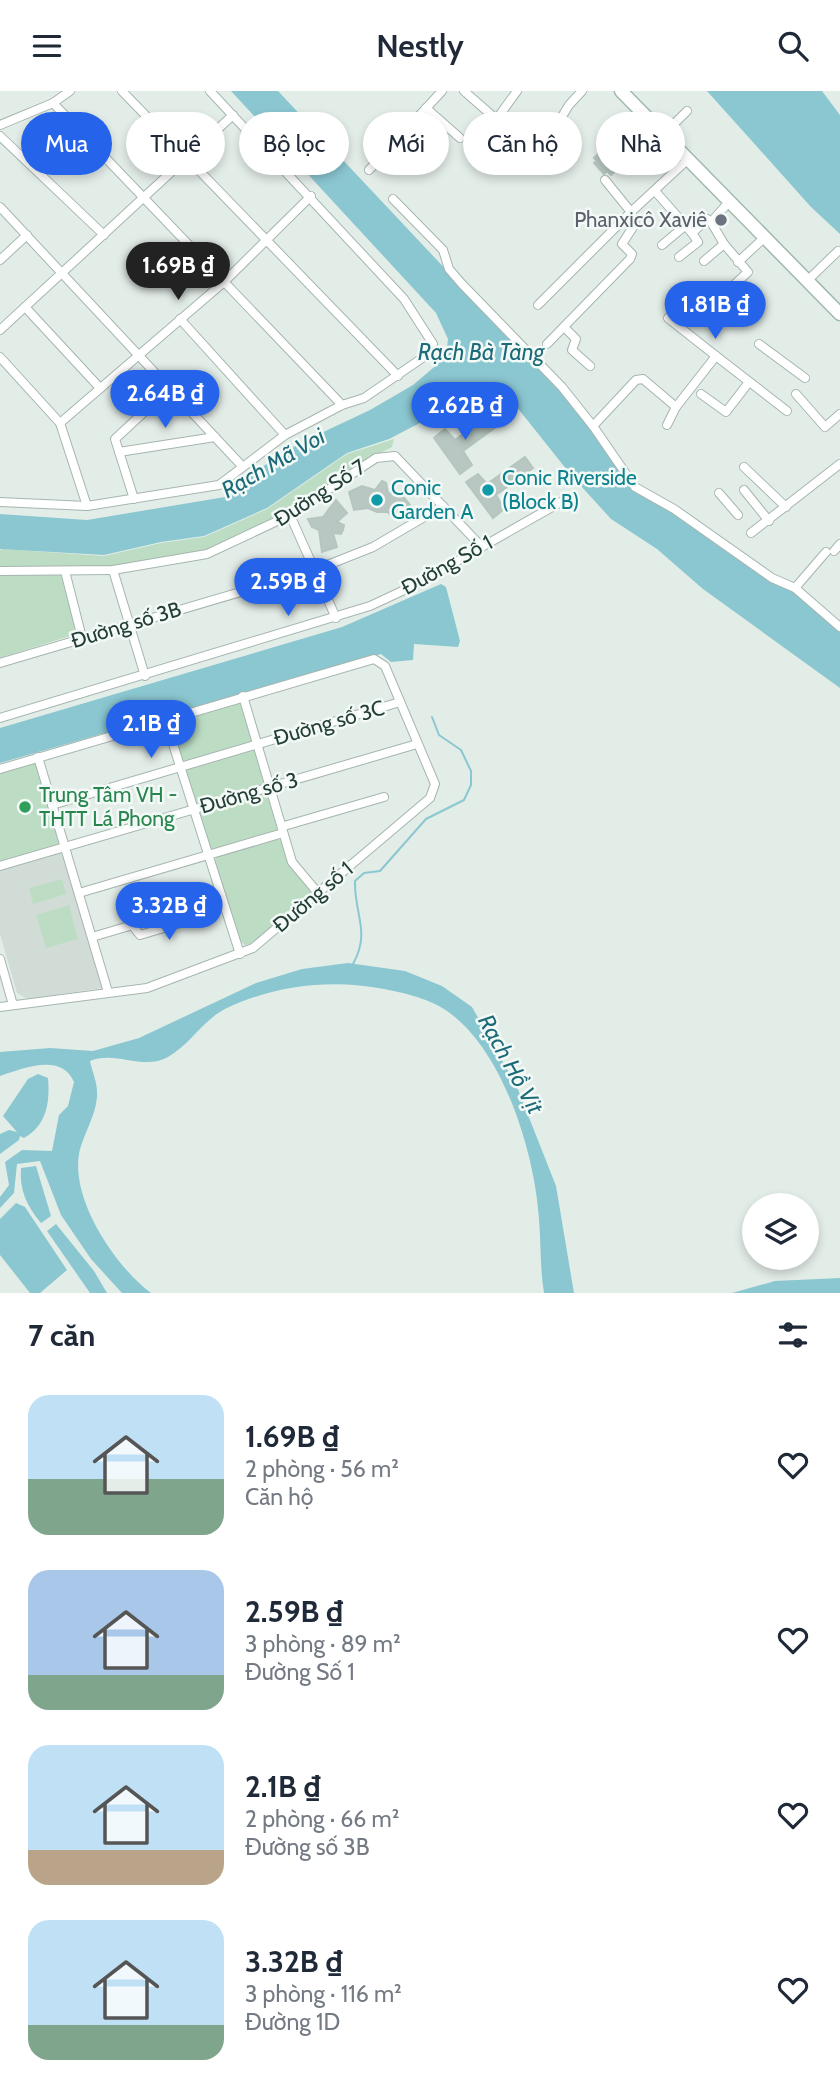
<!DOCTYPE html>
<html lang="vi">
<head>
<meta charset="utf-8">
<style>
  body { margin:0; font-family:Cabin,sans-serif; background:#f6f6f7; color:#1f2937; height:100vh; display:flex; flex-direction:column; font-size:26px; white-space:nowrap }
  * { box-sizing:border-box; margin:0 }
  p { font-size:23px; color:#747a83 }
  .icon { flex:none; width:38px; height:38px; fill:none; stroke:currentColor; stroke-width:2; stroke-linecap:round; stroke-linejoin:round }
  .map { position:relative; height:1202px; overflow:hidden }
  .side { display:flex; flex-direction:column; background:#fff; flex:1 }
  .side>* { flex:none }
  .top-card { position:absolute; left:21px; top:21px; width:798px; height:63px; display:flex; gap:14px }
  .controls { position:absolute; left:742px; top:1102px; display:grid; gap:14px }
  .controls a { display:grid; place-items:center; width:77px; height:77px; border-radius:50%; background:#fff; box-shadow:0 4px 10px #0003; font-size:35px }
  .price { position:absolute; translate:-50% -60px; padding:0 16px; border-radius:24px; background:#2563eb; color:#fff; font-size:23px; line-height:46px; filter:drop-shadow(0 2px 4px #0008) }
  .price::after { content:''; position:absolute; left:50%; top:42px; width:21px; height:16px; margin-left:-10px; background:inherit; clip-path:polygon(0 0,100% 0,50% 100%) }
  .price.selected { background:#222; color:#fff }
  ul { padding:0; list-style:none }
  li { display:flex; align-items:center; gap:21px; height:175px; padding:0 28px }
  li span { display:grid; place-items:center; flex:none; width:196px; height:140px; border-radius:21px; color:#555 }
  li>.icon { margin-inline-start:auto }
  span .icon { width:84px; height:84px; fill:#fffc; stroke-width:1 }
  li b { font-size:30px }
  h2 { display:flex; justify-content:space-between; align-items:center; height:84px; padding:0 28px; font-size:30px }
  .pill { padding:0 24px; border-radius:32px; background:#fff; box-shadow:0 4px 10px #0003; font-size:24px; line-height:63px }
  .pill.selected { background:#2563eb; color:#fff }
  header { display:flex; justify-content:space-between; align-items:center; height:91px; padding:0 28px; background:#fff; font-size:32px; font-weight:600 }
  .map>svg:first-child { display:block }
</style>
</head>
<body>
<header><svg class="icon" aria-label="menu" viewBox="0 0 24 24"><path d="M4 6h16M4 12h16M4 18h16"/></svg>Nestly<svg class="icon" aria-label="search" viewBox="0 0 24 24"><circle cx="10" cy="10" r="6"/><path d="M15 15l6 6"/></svg></header>
<div class="map">
<svg width="840" height="1202" viewBox="0 0 840 1202">
  <rect width="100%" height="100%" fill="#e3ede8"/>
  <!-- built -->
  <polygon fill="#d1dcd7" points="58,761 65,765 103,897 27,908 17,902 0,843 0,779"/>
  <!-- green -->
  <g fill="#bcddc4">
    <polygon points="394,348 392,356 364,370 288,421 206,460 113,477 0,477 0,459 3,458 104,465 161,452 204,446 267,418 347,363"/>
    <polygon points="0,484 61,484 75,536 73,544 0,567"/>
    <polygon points="236,610 243,611 253,647 251,651 182,672 172,631"/>
    <polygon points="254,657 266,687 265,694 200,713 196,710 186,681 188,677"/>
    <polygon points="34,671 37,673 61,753 0,774 0,680"/>
    <polygon points="264,700 269,701 281,739 213,761 210,758 200,724 201,720"/>
    <polygon points="277,747 283,751 310,798 310,803 253,852 245,854 238,848 214,770 219,764"/>
    <polygon points="62,788 66,803 33,813 29,797"/>
    <polygon points="69,814 78,848 46,857 36,824"/>
  </g>
  <!-- water -->
  <g fill="#8bc7d1">
    <polygon points="231,0 278,0 577,318 629,394 797,502 840,539 840,597 703,498 657,458 611,428 571,384 512,310 492,292 469,299 439,322 389,348 347,362 267,417 204,445 161,451 104,464 0,458 0,423 87,429 225,406 262,376 300,352 370,319 413,294 446,266 448,248 436,222"/>
    <polygon points="707,0 822,0 840,24 840,143 811,116"/>
    <polygon points="441,493 446,496 460,550 458,556 414,553 413,569 391,571 381,563 0,672 0,637 342,536"/>
    <path d="M348,872L405,880L442,895L472,916L517,996L556,1095L574,1202H544C540,1177 541,1153 539,1128C535,1065 506,969 456,927C436,909 409,903 384,898C331,888 278,894 229,916C204,927 191,953 168,966C144,980 114,959 90,970C92,980 97,991 97,1001C98,1022 83,1043 79,1063C71,1110 116,1176 151,1202H122L91,1168L61,1124L40,1070L17,1073L14,1102L0,1117V1106L9,1094L5,1071L22,1059L52,1060L59,1024L68,1015L74,991C61,961 22,978 0,985V961L50,957L93,960L139,947L256,892L302,878Z"/>
    <path d="M38,983L48,987C50,1011 47,1034 24,1047L20,1045L19,1049L0,1063V1043L9,1039L17,1041L3,1025L28,988Z"/>
    <path d="M36,1075L51,1125L41,1132C27,1116 19,1098 21,1077Z"/>
    <polygon points="16,1112 25,1116 67,1179 40,1202 30,1202 0,1164 0,1128"/>
    <polygon points="56,1133 94,1180 107,1202 90,1202 47,1140"/>
    <polygon points="840,1187 840,1202 732,1202 775,1190"/>
  </g>
  <g fill="none" stroke-linecap="round" stroke-linejoin="round">
    <!-- stream -->
    <path stroke="#8bc7d1" stroke-width="2" d="M353,873C371,841 354,823 355,790L364,782L380,780L426,728L464,709L471,694V680L461,659L439,644L432,626"/>
  </g>
  <!-- building -->
  <g fill="#b8c7c1" stroke="#b5c6bf" stroke-width="2">
    <polygon points="620,49 630,59 615,75 618,78 611,84 607,80 604,83 594,72 597,70 594,67 600,61 605,65"/>
    <polygon points="492,321 500,333 463,360 472,374 460,383 434,347 445,338 455,349"/>
    <polygon points="525,366 533,377 496,404 504,418 493,427 466,391 478,383 487,393"/>
    <polygon points="382,390 386,392 388,402 401,403 410,414 399,429 387,421 377,421 368,417 354,419 349,401 362,395 375,399"/>
    <polygon points="336,409 347,422 337,431 344,434 343,439 341,443 333,442 337,456 322,461 319,439 312,436 308,428 323,426"/>
  </g>
  <g fill="none" stroke-linecap="round" stroke-linejoin="round">
    <!-- street casing -->
    <g stroke="#a6b5af" stroke-width="10">
      <g id="street">
        <polyline points="122,0 398,285"/>
        <polyline points="464,0 496,28"/>
        <polyline points="517,0 486,43 512,63 528,67"/>
        <polyline points="53,12 342,314"/>
        <polyline points="426,17 460,47"/>
        <polyline points="0,34 53,12 70,0"/>
        <polyline points="663,44 687,20"/>
        <polyline points="0,45 104,144"/>
        <polyline points="561,68 543,57 569,14 582,0"/>
        <polyline points="369,79 442,0"/>
        <polyline points="605,89 631,121 687,69"/>
        <polyline points="655,100 692,142 707,128 711,131"/>
        <polyline points="393,108 443,159 449,178 462,193 562,296 593,335 635,396 674,418 772,487 795,497 840,536"/>
        <polyline points="0,116 242,375"/>
        <polyline points="711,131 724,153 748,181 735,193"/>
        <polyline points="711,131 729,111"/>
        <polyline points="662,154 686,134"/>
        <polyline points="679,166 698,151 692,142"/>
        <polyline points="0,169 27,144"/>
        <polyline points="704,170 724,153"/>
        <polyline points="738,171 764,147"/>
        <polyline points="807,190 838,160"/>
        <polyline points="538,214 631,121 635,133 622,153 632,163 630,168 547,253"/>
        <polyline points="25,216 100,297"/>
        <polyline points="668,227 716,265"/>
        <polyline points="180,228 285,344"/>
        <polyline points="564,236 576,248 572,259 590,275"/>
        <polyline points="0,239 233,24"/>
        <polyline points="759,253 805,287"/>
        <polyline points="0,266 60,332 87,415"/>
        <polyline points="701,303 726,321 749,291"/>
        <polyline points="796,303 825,336 840,323"/>
        <polyline points="60,332 224,191 311,105"/>
        <polyline points="667,334 676,316 716,265 787,320"/>
        <polyline points="593,335 636,289 643,288 676,316"/>
        <polyline points="119,361 215,346"/>
        <polyline points="744,376 786,416"/>
        <polyline points="744,399 769,430"/>
        <polyline points="719,402 738,424"/>
        <polyline points="134,408 115,348 170,297"/>
        <polyline points="0,411 87,415 219,394 285,344 342,314 364,307 431,261 433,253 404,208 210,0"/>
        <polyline points="290,424 336,527"/>
        <polyline points="751,442 840,373"/>
        <polyline points="834,460 840,453"/>
        <polyline points="113,479 145,585"/>
        <polyline points="0,480 113,479 207,463 290,424 376,367 395,365 481,455"/>
        <polyline points="65,480 82,547"/>
        <polyline points="795,497 826,461"/>
        <polyline points="0,572 315,479 373,456 443,415"/>
        <polyline points="243,605 292,771 318,802"/>
        <polyline points="0,627 370,515 415,494 568,407"/>
        <polyline points="165,628 240,863"/>
        <polyline points="38,666 108,901"/>
        <polyline points="0,678 374,568 385,575 435,693 430,707 253,857 147,897 0,916"/>
        <polyline points="52,714 400,611"/>
        <polyline points="284,735 384,706"/>
        <polyline points="0,775 417,653"/>
        <polyline points="79,802 283,742"/>
        <polyline points="92,846 180,820 184,831 140,844 132,834"/>
        <polyline points="0,868 13,914"/>
      </g>
    </g>
    <!-- secondary casing -->
    <g stroke="#a1b8b0" stroke-width="15">
      <polyline id="secondary" points="621,0 840,223"/>
    </g>
    <!-- street -->
    <use href="#street" stroke="#fff" stroke-width="8"/>
    <!-- secondary -->
    <use href="#secondary" stroke="#fff" stroke-width="12"/>
  </g>
  <!-- markers -->
  <circle fill="#6b7280" stroke="#f3f9f6" stroke-width="2.5" cx="721" cy="129" r="7"/>
  <g fill="#0f9aa8" stroke="#f3f9f6" stroke-width="2.5">
    <circle cx="488" cy="399" r="7"/>
    <circle cx="377" cy="409" r="7"/>
  </g>
  <circle fill="#2e9e5b" stroke="#f3f9f6" stroke-width="2.5" cx="25" cy="716" r="7"/>
  <g text-anchor="middle" stroke-width="5" stroke-linejoin="round" paint-order="stroke">
    <!-- worship labels -->
    <g font-size="21" fill="#5b616d" stroke="#f3f9f6" text-anchor="end">
      <text x="707" y="136">Phanxicô Xaviê</text>
    </g>
    <!-- culture labels -->
    <g font-size="21" fill="#0d838f" stroke="#f3f9f6" text-anchor="start">
      <text x="502" y="394">Conic Riverside<tspan x="502" dy="24">(Block B)</tspan></text>
      <text x="391" y="404">Conic<tspan x="391" dy="24">Garden A</tspan></text>
    </g>
    <!-- street labels -->
    <g font-size="21" fill="#233e36" stroke="#f3f9f6">
      <text transform="translate(320 402) rotate(-33)" y="7">Đường Số 7</text>
      <text transform="translate(447 474) rotate(-29)" y="7">Đường Số 1</text>
      <text transform="translate(126 534) rotate(-17)" y="7">Đường số 3B</text>
      <text transform="translate(329 632) rotate(-16)" y="7">Đường số 3C</text>
      <text transform="translate(249 702) rotate(-16)" y="7">Đường số 3</text>
      <text transform="translate(313 806) rotate(-40)" y="7">Đường số 1</text>
    </g>
    <!-- leisure labels -->
    <g font-size="21" fill="#27864d" stroke="#f3f9f6" text-anchor="start">
      <text x="39" y="711">Trung Tâm VH -<tspan x="39" dy="24">THTT Lá Phong</tspan></text>
    </g>
    <!-- water labels -->
    <g font-size="23" font-style="italic" fill="#1d6b79" stroke="#f3f9f6">
      <text x="481" y="269">Rạch Bà Tàng</text>
      <text transform="translate(273 372) rotate(-30)" y="8">Rạch Mã Voi</text>
      <text transform="translate(511 973) rotate(61)" y="8">Rạch Hồ Vịt</text>
    </g>
  </g>
</svg>
<div class="controls">
<a><svg class="icon" aria-label="layers" viewBox="0 0 24 24"><path d="M12 4l9 5-9 5-9-5zM3 14l9 5 9-5"/></svg></a>
</div>
<b class="price selected" style="left:178px;top:211px">1.69B ₫</b>
<b class="price" style="left:715px;top:250px">1.81B ₫</b>
<b class="price" style="left:165px;top:339px">2.64B ₫</b>
<b class="price" style="left:465px;top:351px">2.62B ₫</b>
<b class="price" style="left:288px;top:527px">2.59B ₫</b>
<b class="price" style="left:151px;top:669px">2.1B ₫</b>
<b class="price" style="left:169px;top:851px">3.32B ₫</b>
<div class="top-card">
<a class="pill selected">Mua</a>
<a class="pill">Thuê</a>
<a class="pill">Bộ lọc</a>
<a class="pill">Mới</a>
<a class="pill">Căn hộ</a>
<a class="pill">Nhà</a>
</div>
</div>
<section class="side">
<h2>7 căn<svg class="icon" aria-label="filters" viewBox="0 0 24 24"><path d="M4 7h16M4 17h16"/><circle cx="9" cy="7" r="2"/><circle cx="15" cy="17" r="2"/></svg></h2>
<ul>
<li><span style="background:linear-gradient(#bfe0f5 60%,#7fa58c 0)"><svg class="icon" aria-label="home" viewBox="0 0 24 24"><path d="M3 11l9-7 9 7M6 9v11h12V9"/></svg></span><div><b>1.69B ₫</b><p>2 phòng · 56 m²</p><p>Căn hộ</p></div><svg class="icon" aria-label="heart" viewBox="0 0 24 24"><path d="M12 20l-8-8c-3-5 5-10 8-4 3-6 11-1 8 4z"/></svg></li>
<li><span style="background:linear-gradient(#a9c7e8 75%,#7fa58c 0)"><svg class="icon" aria-label="home" viewBox="0 0 24 24"><path d="M3 11l9-7 9 7M6 9v11h12V9"/></svg></span><div><b>2.59B ₫</b><p>3 phòng · 89 m²</p><p>Đường Số 1</p></div><svg class="icon" aria-label="heart" viewBox="0 0 24 24"><path d="M12 20l-8-8c-3-5 5-10 8-4 3-6 11-1 8 4z"/></svg></li>
<li><span style="background:linear-gradient(#bfe0f5 75%,#b9a48a 0)"><svg class="icon" aria-label="home" viewBox="0 0 24 24"><path d="M3 11l9-7 9 7M6 9v11h12V9"/></svg></span><div><b>2.1B ₫</b><p>2 phòng · 66 m²</p><p>Đường số 3B</p></div><svg class="icon" aria-label="heart" viewBox="0 0 24 24"><path d="M12 20l-8-8c-3-5 5-10 8-4 3-6 11-1 8 4z"/></svg></li>
<li><span style="background:linear-gradient(#bfe0f5 75%,#7fa58c 0)"><svg class="icon" aria-label="home" viewBox="0 0 24 24"><path d="M3 11l9-7 9 7M6 9v11h12V9"/></svg></span><div><b>3.32B ₫</b><p>3 phòng · 116 m²</p><p>Đường 1D</p></div><svg class="icon" aria-label="heart" viewBox="0 0 24 24"><path d="M12 20l-8-8c-3-5 5-10 8-4 3-6 11-1 8 4z"/></svg></li>
</ul>
</section>
</body>
</html>
